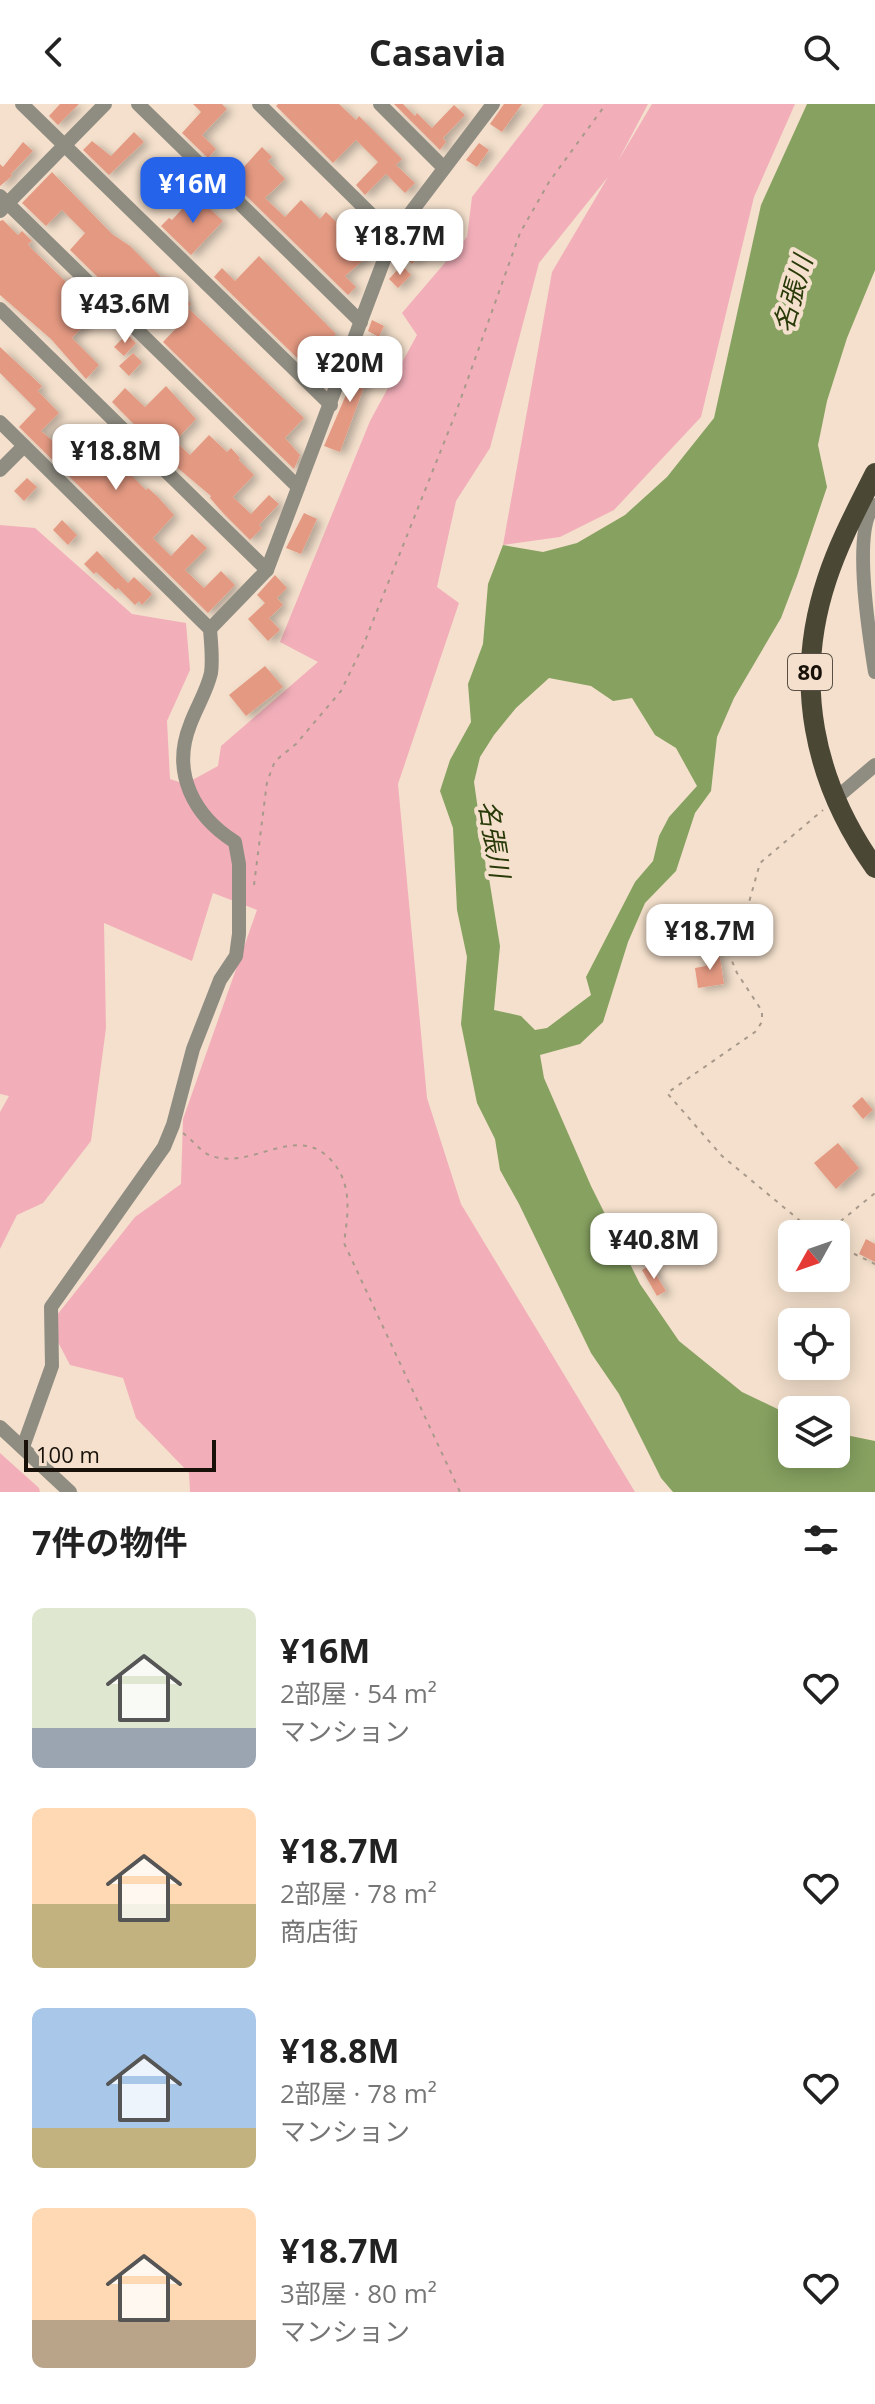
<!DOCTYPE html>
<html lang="ja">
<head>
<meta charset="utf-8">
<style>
  body { margin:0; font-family:"Open Sans","Noto Sans JP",sans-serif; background:#f6f6f6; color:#222; height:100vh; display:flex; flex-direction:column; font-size:30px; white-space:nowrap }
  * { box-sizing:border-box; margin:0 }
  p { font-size:26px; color:#767676 }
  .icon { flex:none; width:44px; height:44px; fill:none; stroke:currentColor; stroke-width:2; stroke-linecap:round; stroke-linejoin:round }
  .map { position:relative; height:1388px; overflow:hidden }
  .details { display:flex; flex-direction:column; background:#fff; flex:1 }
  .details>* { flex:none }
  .needle { width:52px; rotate:230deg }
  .buttons { position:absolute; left:778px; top:1116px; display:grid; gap:16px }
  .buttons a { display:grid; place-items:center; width:72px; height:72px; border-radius:12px; background:#fff; box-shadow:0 4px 20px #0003; font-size:40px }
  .scale { position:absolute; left:24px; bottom:20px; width:192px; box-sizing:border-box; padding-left:8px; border:4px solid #17110a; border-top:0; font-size:22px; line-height:28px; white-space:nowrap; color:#17110a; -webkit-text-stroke:6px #f4e0cc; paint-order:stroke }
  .price { position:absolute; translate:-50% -68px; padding:0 18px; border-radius:16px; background:#fff; color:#222; font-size:26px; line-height:52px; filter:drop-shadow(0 2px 4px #0008) }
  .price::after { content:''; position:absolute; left:50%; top:48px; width:24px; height:18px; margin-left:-12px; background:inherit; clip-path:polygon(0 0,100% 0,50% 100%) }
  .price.selected { background:#2563eb; color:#fff }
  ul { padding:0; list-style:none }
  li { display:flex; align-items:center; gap:24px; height:200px; padding:0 32px }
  li span { display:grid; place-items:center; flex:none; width:224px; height:160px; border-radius:12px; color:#555 }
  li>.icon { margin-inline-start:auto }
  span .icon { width:96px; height:96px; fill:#fffc; stroke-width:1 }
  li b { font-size:34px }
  h2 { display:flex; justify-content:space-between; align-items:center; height:96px; padding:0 32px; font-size:34px }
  header { display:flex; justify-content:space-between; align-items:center; height:104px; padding:0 32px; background:#fff; font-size:36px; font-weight:700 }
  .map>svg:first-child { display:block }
</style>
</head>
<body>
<header><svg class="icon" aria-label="back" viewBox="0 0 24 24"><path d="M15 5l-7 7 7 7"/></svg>Casavia<svg class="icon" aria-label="search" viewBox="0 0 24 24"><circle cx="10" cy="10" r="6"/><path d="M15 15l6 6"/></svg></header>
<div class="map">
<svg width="875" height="1388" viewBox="0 0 875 1388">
  <defs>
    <filter id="shadow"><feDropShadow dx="5.5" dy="3" stdDeviation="4" flood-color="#0004"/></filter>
  </defs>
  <rect width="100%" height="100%" fill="#f4e0cc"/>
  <!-- green -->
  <g fill="#f2afba">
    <polygon points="544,0 648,0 618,57 652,0 795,0 754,93 701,313 614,406 560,433 503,441 552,168 608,73 539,159 490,344 456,397 437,483 459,499 398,680 427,994 461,1100 635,1388 190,1388 189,1369 136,1314 123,1274 70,1261 49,1221 135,1113 181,1080 183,1015 257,806 213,789 192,857 104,819 106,924 91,1037 43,1099 17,1111 0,1145 0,1008 9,992 0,990 0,421 35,424 132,510 186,519 190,566 167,617 170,675 185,680 218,662 221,642 318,558 280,538 370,317 417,231 402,209 467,133 472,93"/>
    <polygon points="0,1349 39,1384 40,1388 0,1388"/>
  </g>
  <!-- water -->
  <path fill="#86a160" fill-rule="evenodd" d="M807,0H875V166L847,234L827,297L818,341L827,383L797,472L781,514L734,594L717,633L711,687L695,709L676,767L645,799L628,838L603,918L580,940L540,951L544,974L591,1082L640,1180L679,1237L742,1288L792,1312V1350H836V1329L875,1337V1388H673L661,1374L619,1290L591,1249L519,1100L500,1066L495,1035L477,999L461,920L467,853L457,806L453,724L440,687L450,656L471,618L468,580L483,540L488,480L503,441L543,448L577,439L625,411L667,373L714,314L761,101ZM549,574L591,582L613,597L632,594L655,631L676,644L697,682L669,713L659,732L653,757L635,778L586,873L591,891L547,924L535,926L521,912L494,906L500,842L488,768L478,732V706L474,678L480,653L494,631L516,604Z"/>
  <!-- building -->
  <g fill="#e49982" filter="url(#shadow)">
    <polygon points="60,0 79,0 58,21 49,12"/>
    <polygon points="193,0 222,0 227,5 202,31 216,45 208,54 182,29 201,8"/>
    <polygon points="278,0 339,0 356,16 359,12 402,55 396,61 415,79 405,89 386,70 365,91 356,81 378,58 356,36 333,59 276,2"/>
    <polygon points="394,0 403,0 415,12 417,9 432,24 454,1 465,11 443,34 446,38 440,46"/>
    <polygon points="504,0 522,0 502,28 490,20"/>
    <polygon points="134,28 144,38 109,71 83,46 92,37 111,52"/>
    <polygon points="23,38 33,47 11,70 12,72 0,82 0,60 3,63"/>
    <polygon points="479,39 489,46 477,63 466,56"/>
    <polygon points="262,43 272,53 268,57 285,75 265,94 285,113 301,96 320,115 326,108 352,133 350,134 367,153 345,172 356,183 348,191 231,77"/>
    <polygon points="158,62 167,72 154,85 144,76"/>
    <polygon points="52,68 112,130 130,142 162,174 164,172 191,200 188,204 304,314 285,334 300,351 294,365 163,238 182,218 166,202 147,221 70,146 85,129 62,106 46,122 22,99"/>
    <polygon points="195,91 223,117 191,151 161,122 169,114 172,116"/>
    <polygon points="428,112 447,112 422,138 413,128"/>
    <polygon points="3,116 18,131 22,127 32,137 28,140 30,143 66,178 70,174 80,184 76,188 97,208 72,234 99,261 86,275 51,235 0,191 0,117"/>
    <polygon points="416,137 425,147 412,160 403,151"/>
    <polygon points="259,152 336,230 315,252 331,267 324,280 214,173 222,164 235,177"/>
    <polygon points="402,161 411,171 398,184 389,175"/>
    <polygon points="372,216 384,222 379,233 368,227"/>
    <polygon points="127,230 136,239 124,252 114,243"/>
    <polygon points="0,243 42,282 38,287 59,309 41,327 76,356 96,336 146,386 148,384 158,393 174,411 153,434 171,452 192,430 207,444 185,466 204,484 221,467 235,481 208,509 19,323 36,305 0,269"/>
    <polygon points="361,248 375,253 340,348 324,342 355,270"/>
    <polygon points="133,249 142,258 129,272 119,262"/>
    <polygon points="166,282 196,315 175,337 190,351 209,331 227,348 231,344 240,354 239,356 254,371 233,393 251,410 269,391 279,400 259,421 262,424 250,436 224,410 210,394 211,392 173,360 112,298 125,284 145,303"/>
    <polygon points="27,374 37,383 24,397 14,387"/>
    <polygon points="304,409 317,415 301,450 286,444"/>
    <polygon points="62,416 77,431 68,441 53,426"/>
    <polygon points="97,447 128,479 134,473 152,490 142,501 139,497 135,501 118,484 116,486 96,468 94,470 84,460"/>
    <polygon points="275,471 287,484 277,494 283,501 269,514 280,526 268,537 248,515 265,499 257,491"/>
    <polygon points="265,562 283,583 246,612 229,591"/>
    <polygon points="719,848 724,880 698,884 695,864 706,862 704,851"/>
    <polygon points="862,993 873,1006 863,1015 852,1002"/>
    <polygon points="838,1039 859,1064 836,1085 814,1059"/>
    <polygon points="866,1135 875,1140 875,1158 859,1150"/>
    <polygon points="650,1161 666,1187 657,1192 642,1166"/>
  </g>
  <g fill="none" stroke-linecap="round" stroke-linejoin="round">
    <!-- path -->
    <g stroke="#a9998a" stroke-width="2" stroke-dasharray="4 6" stroke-linecap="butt">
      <polyline points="254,781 267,678 275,657 296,640 341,587 363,542 455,311 520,129 549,78 606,0"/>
      <path d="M183,1029C191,1035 199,1045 207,1050C248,1070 296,1017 331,1056C353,1080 348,1109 344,1139L460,1388"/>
      <polyline points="816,1130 722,1052 667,989 755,928 762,918 762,907 737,869 729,850 730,838 748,802 760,759 823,706"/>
      <polyline points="825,1130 875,1089"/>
      <polyline points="836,1141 875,1160"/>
    </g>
    <!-- minor -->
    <g stroke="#8f8d82" stroke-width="14">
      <polyline points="22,0 331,301"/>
      <polyline points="138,0 361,218"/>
      <polyline points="259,0 393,132"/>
      <polyline points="380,0 444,64"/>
      <polyline points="0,92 298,383"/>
      <polyline points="0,107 105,0"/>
      <polyline points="0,205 267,466"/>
      <path d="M0,318L210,525C211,539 213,555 211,569C207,587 196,604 190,621C171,669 194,712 235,738L239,760V830L236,852L220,876L193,945L173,1021L164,1043L51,1203L52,1262L23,1343"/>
      <polyline points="0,366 24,342"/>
      <path d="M875,401C851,423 870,536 875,568"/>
      <polyline points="210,525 267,466 393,132 493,0"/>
      <polyline points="835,695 875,661"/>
      <polyline points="0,1323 70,1388"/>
    </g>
    <!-- primary -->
    <path stroke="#4b4735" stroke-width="20" d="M875,369C858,403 839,438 827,475C793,577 813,677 875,764"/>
  </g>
  <g text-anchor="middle" stroke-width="8" stroke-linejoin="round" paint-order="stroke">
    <!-- shield labels -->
    <rect fill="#f4e0cc" stroke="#594f44" stroke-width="2" x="788" y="550" width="44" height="36" rx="6"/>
    <g font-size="22" font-weight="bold" fill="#17110a">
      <text x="810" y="576">80</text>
    </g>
    <!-- water labels -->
    <g font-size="26" font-style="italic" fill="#293a08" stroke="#f4e0cc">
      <text transform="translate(793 190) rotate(-74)" y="9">名張川</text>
      <text transform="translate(494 735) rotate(81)" y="9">名張川</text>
    </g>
  </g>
</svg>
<div class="buttons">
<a><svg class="needle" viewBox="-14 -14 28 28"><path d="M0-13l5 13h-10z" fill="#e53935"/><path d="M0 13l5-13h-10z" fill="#767676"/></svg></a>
<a><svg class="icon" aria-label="locate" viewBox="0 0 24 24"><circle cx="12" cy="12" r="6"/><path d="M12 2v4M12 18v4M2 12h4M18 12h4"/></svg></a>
<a><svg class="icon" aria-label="layers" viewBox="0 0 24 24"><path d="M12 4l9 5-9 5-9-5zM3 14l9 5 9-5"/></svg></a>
</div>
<div class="scale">100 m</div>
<b class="price selected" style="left:193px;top:121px">¥16M</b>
<b class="price" style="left:400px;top:173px">¥18.7M</b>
<b class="price" style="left:125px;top:241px">¥43.6M</b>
<b class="price" style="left:350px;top:300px">¥20M</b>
<b class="price" style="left:116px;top:388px">¥18.8M</b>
<b class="price" style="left:710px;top:868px">¥18.7M</b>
<b class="price" style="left:654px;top:1177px">¥40.8M</b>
</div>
<section class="details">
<h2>7件の物件<svg class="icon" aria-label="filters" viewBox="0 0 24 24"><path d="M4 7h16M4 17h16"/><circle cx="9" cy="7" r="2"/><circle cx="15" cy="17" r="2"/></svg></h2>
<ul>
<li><span style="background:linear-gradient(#dfe7d0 75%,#9aa5b1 0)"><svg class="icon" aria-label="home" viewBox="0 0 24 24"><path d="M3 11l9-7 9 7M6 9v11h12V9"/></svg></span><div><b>¥16M</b><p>2部屋 · 54 m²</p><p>マンション</p></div><svg class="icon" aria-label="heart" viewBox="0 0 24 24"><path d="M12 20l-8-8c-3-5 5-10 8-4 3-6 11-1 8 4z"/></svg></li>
<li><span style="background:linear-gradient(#ffd9b3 60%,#c2b280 0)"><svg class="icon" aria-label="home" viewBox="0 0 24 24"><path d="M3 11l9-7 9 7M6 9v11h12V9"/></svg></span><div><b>¥18.7M</b><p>2部屋 · 78 m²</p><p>商店街</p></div><svg class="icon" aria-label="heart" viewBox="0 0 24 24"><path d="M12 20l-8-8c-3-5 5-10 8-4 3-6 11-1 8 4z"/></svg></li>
<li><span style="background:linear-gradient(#a9c7e8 75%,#c2b280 0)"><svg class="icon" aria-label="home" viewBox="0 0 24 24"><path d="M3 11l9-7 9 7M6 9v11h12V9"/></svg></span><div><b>¥18.8M</b><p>2部屋 · 78 m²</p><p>マンション</p></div><svg class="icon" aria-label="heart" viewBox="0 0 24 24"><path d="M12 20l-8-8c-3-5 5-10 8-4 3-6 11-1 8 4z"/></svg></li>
<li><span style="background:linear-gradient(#ffd9b3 70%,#b9a48a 0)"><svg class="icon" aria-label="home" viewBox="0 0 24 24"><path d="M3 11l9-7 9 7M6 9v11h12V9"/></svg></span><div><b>¥18.7M</b><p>3部屋 · 80 m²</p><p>マンション</p></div><svg class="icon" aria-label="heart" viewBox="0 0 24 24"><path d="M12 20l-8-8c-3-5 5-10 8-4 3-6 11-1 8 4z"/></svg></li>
</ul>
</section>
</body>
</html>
